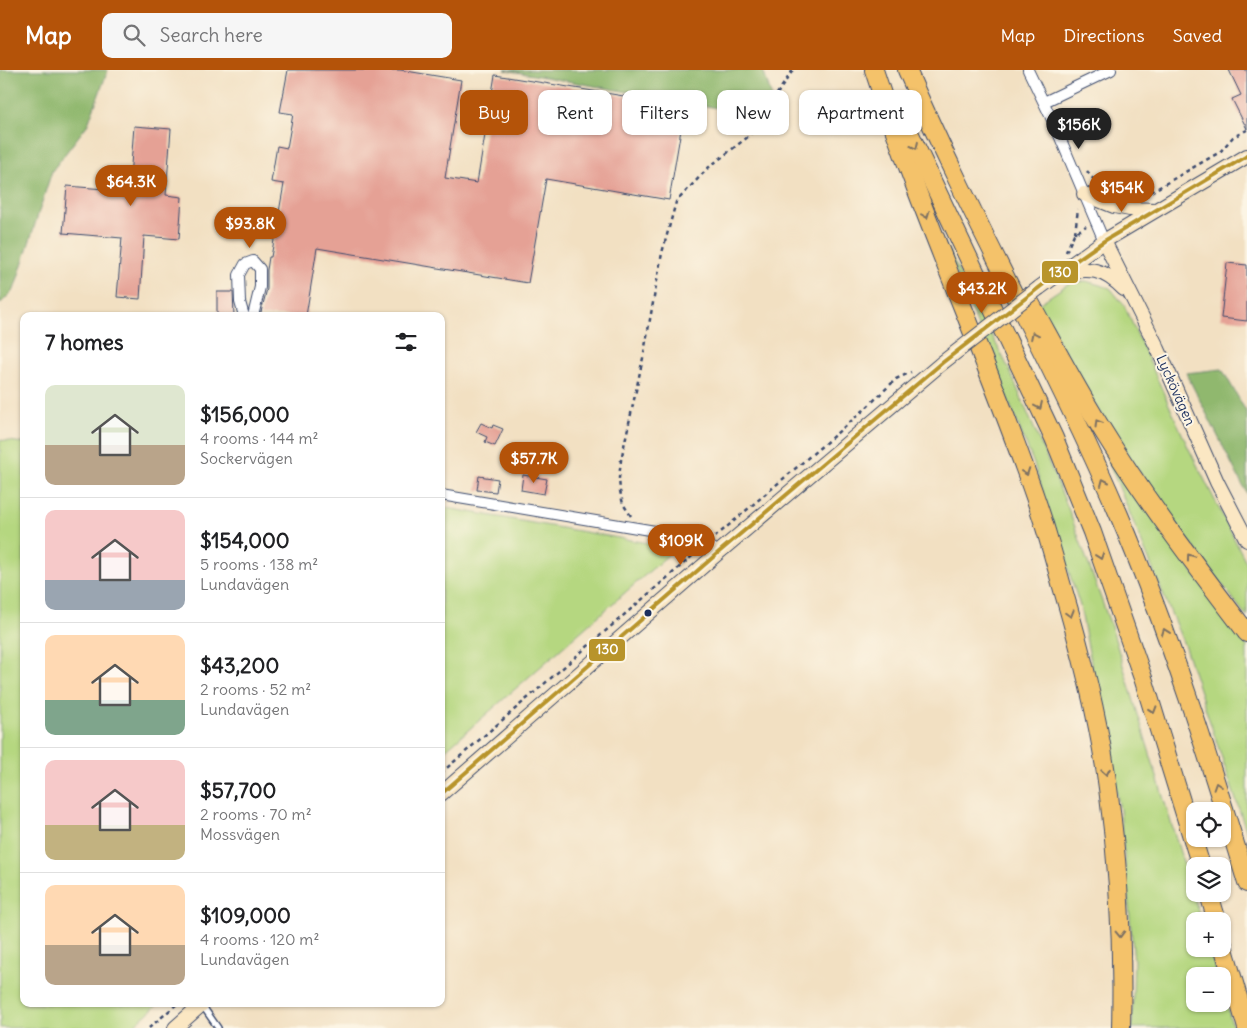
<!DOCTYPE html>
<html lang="en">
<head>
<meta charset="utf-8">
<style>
  body { margin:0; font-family:Delius,sans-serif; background:#f6f6f6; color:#202124; height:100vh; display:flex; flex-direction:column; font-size:19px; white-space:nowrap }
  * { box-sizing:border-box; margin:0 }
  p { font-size:16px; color:#757577 }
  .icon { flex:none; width:28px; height:28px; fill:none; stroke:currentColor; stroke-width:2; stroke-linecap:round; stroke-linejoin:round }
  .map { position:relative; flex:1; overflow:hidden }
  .side { position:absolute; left:20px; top:242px; width:425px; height:695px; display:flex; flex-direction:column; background:#fff; border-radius:10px; box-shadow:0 1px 4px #0004 }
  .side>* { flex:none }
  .banner { position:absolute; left:460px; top:20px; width:475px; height:45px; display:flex; gap:10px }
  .controls { position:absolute; left:1186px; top:732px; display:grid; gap:10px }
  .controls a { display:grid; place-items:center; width:45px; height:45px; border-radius:10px; background:#fff; box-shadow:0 1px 4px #0004; font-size:25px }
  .price { position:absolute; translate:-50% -42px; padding:0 11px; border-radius:18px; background:#b45309; color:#fff; font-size:16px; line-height:32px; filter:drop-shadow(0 1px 2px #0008) }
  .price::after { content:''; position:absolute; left:50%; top:30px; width:15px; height:11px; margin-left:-8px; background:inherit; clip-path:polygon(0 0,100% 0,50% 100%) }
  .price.active { background:#222; color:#fff }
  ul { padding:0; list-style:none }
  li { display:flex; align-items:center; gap:15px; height:125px; padding:0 25px }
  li+li { border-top:1px solid #e0e0e0 }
  li span { display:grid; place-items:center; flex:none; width:140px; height:100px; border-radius:10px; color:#555 }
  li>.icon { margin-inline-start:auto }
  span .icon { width:60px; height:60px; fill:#fffc; stroke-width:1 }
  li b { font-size:21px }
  h2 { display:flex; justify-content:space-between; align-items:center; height:60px; padding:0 25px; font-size:21px }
  .tag { padding:0 18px; border-radius:10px; background:#fff; box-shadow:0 1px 4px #0004; font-size:18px; line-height:45px }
  .tag.active { background:#b45309; color:#fff }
  header { display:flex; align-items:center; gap:30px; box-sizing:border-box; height:70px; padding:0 25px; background:#b45309; color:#fff }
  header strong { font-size:24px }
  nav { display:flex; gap:28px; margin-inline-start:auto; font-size:18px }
  .search { width:350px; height:45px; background:#f6f6f6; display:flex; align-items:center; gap:12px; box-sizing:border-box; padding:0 18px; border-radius:10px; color:#757577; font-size:19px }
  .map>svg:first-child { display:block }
</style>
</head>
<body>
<header>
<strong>Map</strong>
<div class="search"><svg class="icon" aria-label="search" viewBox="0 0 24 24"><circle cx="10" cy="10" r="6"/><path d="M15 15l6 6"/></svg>Search here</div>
<nav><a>Map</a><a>Directions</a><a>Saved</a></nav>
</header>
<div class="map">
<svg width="1247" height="958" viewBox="0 0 1247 958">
  <rect width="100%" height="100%" fill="#fcf5e5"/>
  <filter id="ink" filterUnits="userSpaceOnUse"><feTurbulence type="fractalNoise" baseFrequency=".02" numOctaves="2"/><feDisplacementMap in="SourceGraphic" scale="10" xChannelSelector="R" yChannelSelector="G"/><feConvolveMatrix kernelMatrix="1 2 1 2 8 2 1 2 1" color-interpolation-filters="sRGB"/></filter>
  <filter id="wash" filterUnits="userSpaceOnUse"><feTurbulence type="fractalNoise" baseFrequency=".0096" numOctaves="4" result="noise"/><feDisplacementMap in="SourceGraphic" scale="20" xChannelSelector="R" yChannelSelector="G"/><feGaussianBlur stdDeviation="1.12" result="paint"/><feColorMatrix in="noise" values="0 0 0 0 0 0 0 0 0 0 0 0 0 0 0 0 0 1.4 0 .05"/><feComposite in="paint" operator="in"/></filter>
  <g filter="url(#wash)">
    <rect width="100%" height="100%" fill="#f2e0c2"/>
    <!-- green -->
    <g fill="#b5d780" stroke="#68836f">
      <polygon points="943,170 1008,297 1068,438 1111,556 1201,851 1195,851 1195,879 1209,879 1218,906 1195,906 1195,934 1222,934 1223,923 1233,958 1132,958 1134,891 1120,740 1080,536 1034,394"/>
      <polygon points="1086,211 1110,218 1124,235 1188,377 1247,494 1247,547 1165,439 1107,355 1037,235 1068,214"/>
      <polygon points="0,370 24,373 24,934 158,934 131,958 0,958"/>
      <polygon points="1102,376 1165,465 1247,576 1247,763 1185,577"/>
      <polygon points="441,437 676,478 441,684"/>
    </g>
    <!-- forest -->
    <g fill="#90b86e" stroke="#567466">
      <polygon points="0,0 108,0 88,54 52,101 14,220 0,234"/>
      <polygon points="505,0 763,0 779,49"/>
      <polygon points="1222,299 1247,343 1247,424 1186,303"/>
    </g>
    <g id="blocks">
      <!-- building -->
      <g fill="#e5a195">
        <polygon points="288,0 400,0 461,10 445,108 477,113 495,5 685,36 669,130 546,109 528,213 317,178 306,246 260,246 267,219 267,200 269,187 271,187 284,114 271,112 277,76 287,78 293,44 280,42"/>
        <polygon points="1229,0 1247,0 1247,59 1232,29 1241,25"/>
        <polygon points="134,56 171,59 166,125 182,127 179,169 144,166 140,229 117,227 122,168 63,163 67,116 129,121"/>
        <polygon points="1227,193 1247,195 1247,251 1221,248"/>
        <polygon points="217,222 233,222 234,246 217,246"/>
        <polygon points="481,353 492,358 493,355 503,359 495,376 485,372 487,367 476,362"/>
        <polygon points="523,405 547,409 544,424 521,420"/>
        <polygon points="479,406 498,409 496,422 477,420"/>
      </g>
    </g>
  </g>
  <g filter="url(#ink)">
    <use href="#blocks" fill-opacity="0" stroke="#3b4a6d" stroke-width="1"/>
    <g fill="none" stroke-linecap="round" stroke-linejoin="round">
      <!-- service casing -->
      <g stroke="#3b4a6d" stroke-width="8">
        <polyline id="service" points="202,935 218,958"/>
      </g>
      <!-- minor casing -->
      <g stroke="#3b4a6d" stroke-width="12">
        <g id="minor">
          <polyline points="1028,0 1056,58 1104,171"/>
          <polyline points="1044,32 1111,0"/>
          <polyline points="244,246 240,232 239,205 245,194 253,191 260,199 260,217 253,246"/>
          <polyline points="441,425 673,464 706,474 719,482"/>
        </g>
      </g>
      <!-- secondary casing -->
      <g stroke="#3b4a6d" stroke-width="16">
        <g id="secondary">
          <polyline points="1084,124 1114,136 1130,139 1155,140"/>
          <polyline points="1104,171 1158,279 1217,412 1247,470"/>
          <path d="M1062,204C1089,196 1104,199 1124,219"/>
          <polyline points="1039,218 1104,171 1247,86"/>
          <polyline points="441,724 719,482 942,293"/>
          <polyline points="175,958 202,934"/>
        </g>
      </g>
      <!-- motorway casing -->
      <g stroke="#3b4a6d" stroke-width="20">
        <g id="motorway">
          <path d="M874,0C921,145 985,283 1035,427C1045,455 1053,484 1061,513C1081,580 1099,649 1108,718C1119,798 1123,878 1121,958"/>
          <path d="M907,0C972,151 1054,294 1119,445C1170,564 1209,689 1247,813"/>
          <polyline points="898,39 1054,368 1092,462 1144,611 1201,796"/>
          <path d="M1027,227C1051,270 1074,314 1100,356C1144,428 1196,496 1247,563"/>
          <polyline points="1209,824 1217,851"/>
          <polyline points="1222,872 1247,958"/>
        </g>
      </g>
      <!-- path -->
      <g stroke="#3b4a6d" stroke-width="2.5" stroke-dasharray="4 4" stroke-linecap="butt">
        <polyline points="1087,101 1098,115"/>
        <polyline points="1144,126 1220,82 1233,67 1247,60"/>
        <polyline points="1075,163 1078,139"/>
        <polyline points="1066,182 1074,164 1086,156"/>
        <polyline points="631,446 623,434 620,421 619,408 621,390 643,288 662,183 676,132 708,98 749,66 793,0"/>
        <polyline points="715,467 864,340 896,309 911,302"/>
        <polyline points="441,703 697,482"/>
        <polyline points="149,958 177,934"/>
      </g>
      <!-- service -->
      <use href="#service" stroke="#fff" stroke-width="5"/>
      <!-- minor -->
      <use href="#minor" stroke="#fff" stroke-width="10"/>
      <!-- secondary -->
      <use href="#secondary" stroke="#fbe7c3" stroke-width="14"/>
      <!-- motorway -->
      <use href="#motorway" stroke="#f4c26a" stroke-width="18"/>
      <!-- secondary-bridge casing -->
      <g stroke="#3b4a6d" stroke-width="16" stroke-linecap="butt">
        <polyline id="secondary-bridge" points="942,293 1039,218"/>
      </g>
      <!-- secondary-bridge -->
      <use href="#secondary-bridge" stroke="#fbe7c3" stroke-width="14"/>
      <!-- bus-1 casing -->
      <g stroke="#fcf5e5" stroke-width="8">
        <polyline id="bus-1" points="441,724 719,482 942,293 1054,206 1104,171 1247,86"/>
      </g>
      <!-- bus-1 -->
      <use href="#bus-1" stroke="#b8942b" stroke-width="4"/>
    </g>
    <!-- one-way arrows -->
    <defs><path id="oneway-chevron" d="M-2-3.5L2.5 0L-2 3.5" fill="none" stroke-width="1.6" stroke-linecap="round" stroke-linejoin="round" transform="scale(1.25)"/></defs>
    <g stroke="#7d7163">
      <use href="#oneway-chevron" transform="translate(915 76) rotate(65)"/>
      <use href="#oneway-chevron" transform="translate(926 145) rotate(69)"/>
      <use href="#oneway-chevron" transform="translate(1034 265) rotate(-116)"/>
      <use href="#oneway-chevron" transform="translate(1039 336) rotate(65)"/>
      <use href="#oneway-chevron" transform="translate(1098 353) rotate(-121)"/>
      <use href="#oneway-chevron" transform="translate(1026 402) rotate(70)"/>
      <use href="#oneway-chevron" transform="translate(1104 412) rotate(-114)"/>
      <use href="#oneway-chevron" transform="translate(1100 486) rotate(71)"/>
      <use href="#oneway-chevron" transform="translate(1190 487) rotate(-126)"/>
      <use href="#oneway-chevron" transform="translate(1070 544) rotate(74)"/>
      <use href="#oneway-chevron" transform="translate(1165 562) rotate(-110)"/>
      <use href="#oneway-chevron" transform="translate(1153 640) rotate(73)"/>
      <use href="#oneway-chevron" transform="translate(1106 702) rotate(80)"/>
      <use href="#oneway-chevron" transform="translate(1217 716) rotate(-108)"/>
      <use href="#oneway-chevron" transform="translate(1120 864) rotate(88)"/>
    </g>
  </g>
  <!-- markers -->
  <circle fill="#1b2f5e" stroke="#fcf5e5" stroke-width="2" cx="648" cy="543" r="4.5"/>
  <g text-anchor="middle" stroke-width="4" stroke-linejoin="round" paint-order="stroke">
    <!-- street labels -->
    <g font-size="14" fill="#1b2f5e" stroke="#fcf5e5">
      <text transform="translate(1176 320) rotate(66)" y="5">Lyckövägen</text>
    </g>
  </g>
  <g stroke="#fcf5e5" stroke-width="2">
    <rect x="1041" y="190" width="38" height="24" rx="5" fill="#b8942b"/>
    <rect x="588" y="568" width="38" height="24" rx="5" fill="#b8942b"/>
  </g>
  <g font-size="14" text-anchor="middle" font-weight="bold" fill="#fff">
    <text x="1060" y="207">130</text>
    <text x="607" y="584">130</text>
  </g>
</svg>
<div class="controls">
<a><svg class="icon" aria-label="locate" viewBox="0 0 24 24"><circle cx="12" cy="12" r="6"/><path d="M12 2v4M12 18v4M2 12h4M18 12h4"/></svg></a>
<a><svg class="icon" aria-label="layers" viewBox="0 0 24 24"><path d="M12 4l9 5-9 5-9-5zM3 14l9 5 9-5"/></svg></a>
<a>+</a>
<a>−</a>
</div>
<b class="price active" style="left:1079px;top:80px">$156K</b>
<b class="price" style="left:131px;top:137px">$64.3K</b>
<b class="price" style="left:1122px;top:143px">$154K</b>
<b class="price" style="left:250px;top:179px">$93.8K</b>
<b class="price" style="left:982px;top:244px">$43.2K</b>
<b class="price" style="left:534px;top:414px">$57.7K</b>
<b class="price" style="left:681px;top:496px">$109K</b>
<div class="banner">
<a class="tag active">Buy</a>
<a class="tag">Rent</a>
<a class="tag">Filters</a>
<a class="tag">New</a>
<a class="tag">Apartment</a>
</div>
<section class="side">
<h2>7 homes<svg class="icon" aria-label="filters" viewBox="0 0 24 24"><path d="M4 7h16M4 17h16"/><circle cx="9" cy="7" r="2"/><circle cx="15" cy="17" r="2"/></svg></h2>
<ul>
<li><span style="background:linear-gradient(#dfe7d0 60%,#b9a48a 0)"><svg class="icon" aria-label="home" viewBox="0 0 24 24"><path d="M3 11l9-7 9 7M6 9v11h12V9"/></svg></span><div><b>$156,000</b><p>4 rooms · 144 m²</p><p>Sockervägen</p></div></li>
<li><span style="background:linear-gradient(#f6c9c9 70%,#9aa5b1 0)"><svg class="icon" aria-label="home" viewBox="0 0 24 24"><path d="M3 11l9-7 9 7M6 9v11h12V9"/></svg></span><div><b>$154,000</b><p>5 rooms · 138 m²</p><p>Lundavägen</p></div></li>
<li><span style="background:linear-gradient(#ffd9b3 65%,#7fa58c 0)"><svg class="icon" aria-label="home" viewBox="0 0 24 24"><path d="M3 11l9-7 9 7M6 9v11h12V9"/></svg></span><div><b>$43,200</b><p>2 rooms · 52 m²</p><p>Lundavägen</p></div></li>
<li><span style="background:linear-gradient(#f6c9c9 65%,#c2b280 0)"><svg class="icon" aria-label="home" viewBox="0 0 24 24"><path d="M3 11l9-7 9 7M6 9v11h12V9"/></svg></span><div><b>$57,700</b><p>2 rooms · 70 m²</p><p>Mossvägen</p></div></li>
<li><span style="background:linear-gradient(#ffd9b3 60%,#b9a48a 0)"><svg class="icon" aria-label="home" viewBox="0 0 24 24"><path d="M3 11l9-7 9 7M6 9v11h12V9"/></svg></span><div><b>$109,000</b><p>4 rooms · 120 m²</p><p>Lundavägen</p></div></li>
</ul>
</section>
</div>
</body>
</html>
